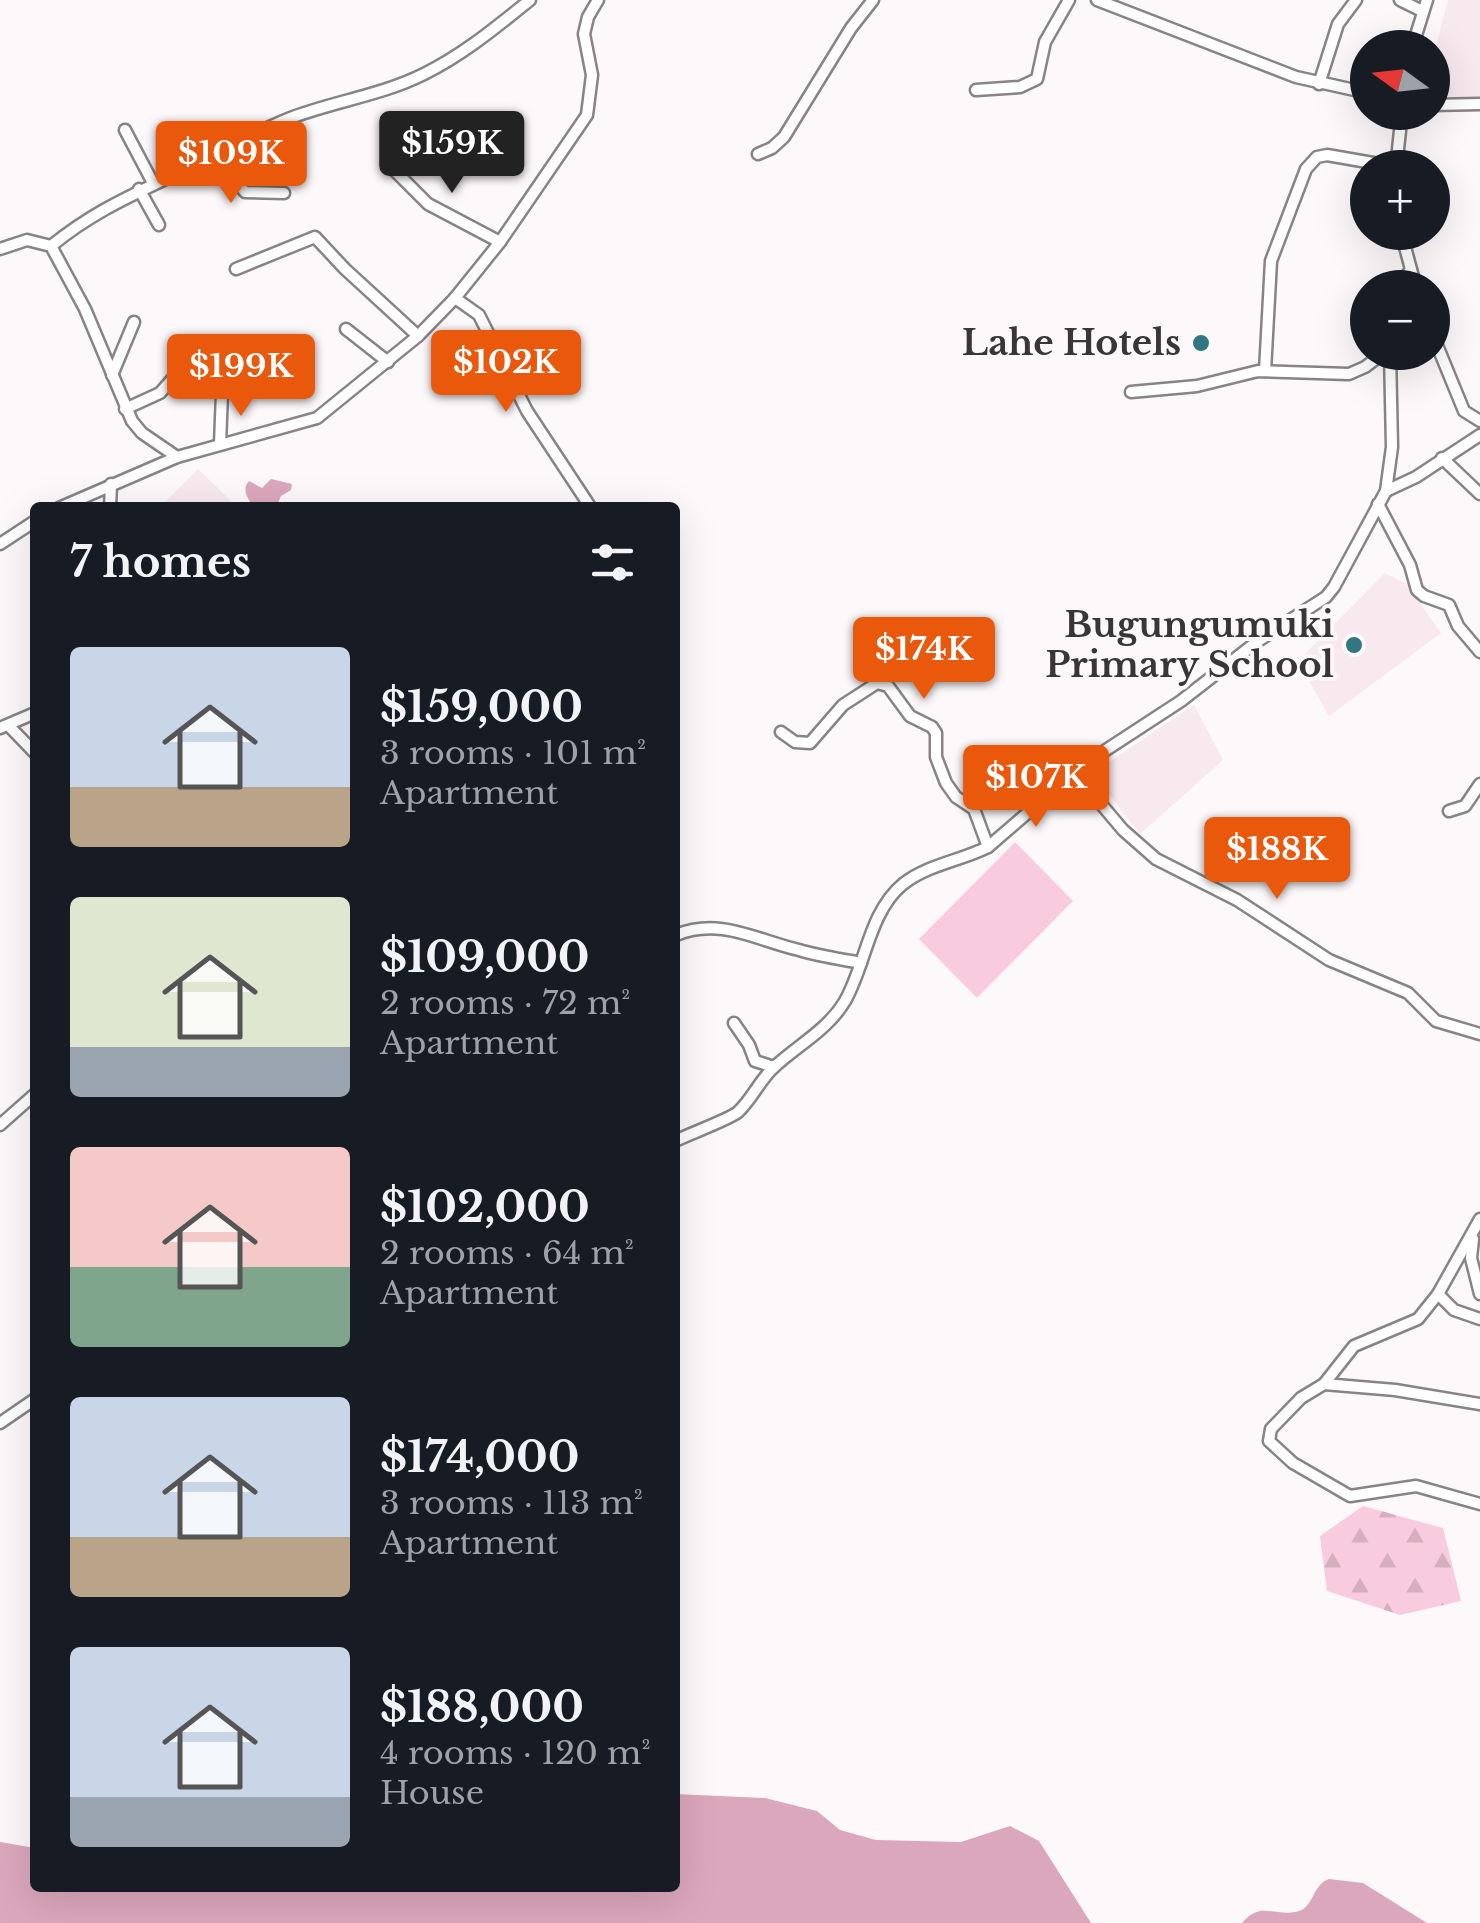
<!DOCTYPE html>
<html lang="en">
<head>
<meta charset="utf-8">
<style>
  body { margin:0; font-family:"Libre Baskerville",serif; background:#20242c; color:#f1f3f6; height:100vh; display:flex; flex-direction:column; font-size:38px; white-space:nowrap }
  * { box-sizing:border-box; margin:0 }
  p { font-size:32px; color:#9ea1a6 }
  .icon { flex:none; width:55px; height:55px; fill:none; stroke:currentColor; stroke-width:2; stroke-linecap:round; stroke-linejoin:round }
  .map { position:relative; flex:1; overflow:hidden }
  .details { position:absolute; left:30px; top:502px; width:650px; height:1390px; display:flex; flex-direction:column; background:#171b24; border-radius:10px; box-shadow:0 10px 40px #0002 }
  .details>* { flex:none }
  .needle { width:65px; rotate:285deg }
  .controls { position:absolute; left:1350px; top:30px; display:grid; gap:20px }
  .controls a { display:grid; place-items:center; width:100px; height:100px; border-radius:50%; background:#171b24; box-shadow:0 10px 40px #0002; font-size:50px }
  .price { position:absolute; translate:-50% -85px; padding:0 22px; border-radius:10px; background:#ea580c; color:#fff; font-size:32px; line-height:65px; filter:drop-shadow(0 2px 5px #0008) }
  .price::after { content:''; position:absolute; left:50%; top:60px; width:30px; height:22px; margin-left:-15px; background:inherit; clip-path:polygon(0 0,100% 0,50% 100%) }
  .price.selected { background:#222; color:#fff }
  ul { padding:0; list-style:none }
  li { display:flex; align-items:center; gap:30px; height:250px; padding:0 40px }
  li span { display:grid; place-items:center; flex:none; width:280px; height:200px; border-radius:10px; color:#555 }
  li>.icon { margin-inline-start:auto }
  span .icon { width:120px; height:120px; fill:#fffc; stroke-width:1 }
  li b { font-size:42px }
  h2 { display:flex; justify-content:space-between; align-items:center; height:120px; padding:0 40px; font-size:42px }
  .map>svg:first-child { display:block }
</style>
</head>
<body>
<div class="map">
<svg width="1480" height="1923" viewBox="0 0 1480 1923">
  <defs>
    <pattern id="forest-firs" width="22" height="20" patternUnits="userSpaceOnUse" patternTransform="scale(2.5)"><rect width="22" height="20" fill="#f9cbde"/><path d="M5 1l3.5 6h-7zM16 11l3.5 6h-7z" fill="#d6afbf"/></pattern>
  </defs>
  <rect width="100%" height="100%" fill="#fdf8fa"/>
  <!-- built -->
  <g fill="#f7e9ee">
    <polygon points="1448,0 1480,0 1480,103 1433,94 1433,58"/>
    <polygon points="198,469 237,507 160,507"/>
    <polygon points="1385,573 1406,584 1441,633 1329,716 1298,661"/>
    <polygon points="1194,705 1223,760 1140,834 1093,773"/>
  </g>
  <!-- forest -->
  <polygon fill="url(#forest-firs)" points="1363,1506 1443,1528 1461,1601 1400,1615 1327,1591 1320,1536"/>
  <!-- garden -->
  <polygon fill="#f9cbde" points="1015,842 1073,901 977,998 919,939"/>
  <!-- water -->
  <g fill="#dba7bd">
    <path d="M271,479L292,484L291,490L281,496L278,503L281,507H253C248,498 241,490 249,481L262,488Z"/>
    <polygon points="675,1794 765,1798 817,1811 840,1830 876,1840 961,1842 1010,1826 1039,1841 1091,1923 0,1923 0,1842 35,1848 35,1888 675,1888"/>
    <path d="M1329,1879L1363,1883L1427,1923H1242C1260,1901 1273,1916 1295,1912C1314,1910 1312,1884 1329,1879Z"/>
  </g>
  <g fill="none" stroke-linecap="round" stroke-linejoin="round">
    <!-- minor casing -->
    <g stroke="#888486" stroke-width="15">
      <g id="minor">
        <polyline points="1097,0 1296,77 1368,93"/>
        <polyline points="1400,0 1422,11"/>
        <polyline points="1412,48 1427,0"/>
        <polyline points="1319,84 1338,24 1356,0"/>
        <polyline points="976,90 1020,87 1037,79 1045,42 1069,0"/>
        <polyline points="1432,105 1480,104"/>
        <polyline points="125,130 153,183"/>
        <polyline points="215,154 245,192 284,193"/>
        <polyline points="758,154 772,148 784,137 851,28 873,0"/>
        <polyline points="391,167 428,204 500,242"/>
        <polyline points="1396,168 1402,112"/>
        <polyline points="139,189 159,225"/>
        <polyline points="1401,232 1416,288"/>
        <path d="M51,246C93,212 128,197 176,174C215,155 252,133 293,117C336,101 382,95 424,74C464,54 495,28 530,0"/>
        <polyline points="0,249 27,240 51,246 85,309 132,421 142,433 177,457"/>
        <polyline points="236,269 315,237 345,269 418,336"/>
        <polyline points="1396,288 1411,270"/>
        <polyline points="455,298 479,315 527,411 591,508"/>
        <polyline points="346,329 388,362"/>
        <polyline points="1432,333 1464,411 1480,421"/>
        <polyline points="1265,371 1271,261 1306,169 1317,157 1327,155 1396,167"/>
        <polyline points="112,375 134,322"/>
        <polyline points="1131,392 1197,386 1258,371 1349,374 1365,367 1385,352"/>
        <polyline points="125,409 160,393 182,368"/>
        <polyline points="220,444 222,393"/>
        <polyline points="1442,458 1480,494"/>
        <polyline points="1386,491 1416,477 1480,435"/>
        <polyline points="1378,504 1410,565 1417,590 1424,596 1449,605 1458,626 1480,652"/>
        <polyline points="59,508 177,457 317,418 418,336 455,298 500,242 587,115 592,75 584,34 588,17 598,0"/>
        <polyline points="110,508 111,484"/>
        <polyline points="0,544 35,521"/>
        <polyline points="9,726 35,753"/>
        <polyline points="0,728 35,713"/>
        <polyline points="781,732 795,742 810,743 843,705 877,683 888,686 910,716 932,727 936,733 936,757 946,783 956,797 974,809 988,847"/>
        <polyline points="1074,772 1123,830 1156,859 1237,900 1329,960 1408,993 1436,1021 1480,1034"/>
        <polyline points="1449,811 1465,806 1480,784"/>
        <path d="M676,935C720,917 756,940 799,950C819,956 840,959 861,963"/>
        <polyline points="734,1023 749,1045 755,1061 774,1067"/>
        <polyline points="0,1125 35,1094"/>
        <path d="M675,1141C689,1134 730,1119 738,1112C751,1100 759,1082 772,1069C796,1046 827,1031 845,1001C866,964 869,912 903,884C929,864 960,861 988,847L1083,765L1181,701L1258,641L1326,597L1334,587L1386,491L1392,447L1390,352"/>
        <polyline points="1480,1219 1438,1294 1418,1319 1354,1346 1324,1384 1301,1398 1271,1429 1269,1441 1293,1463 1350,1496 1416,1486 1480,1504"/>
        <polyline points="1473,1239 1471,1258 1480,1294"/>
        <polyline points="1438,1294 1454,1310 1480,1319"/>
        <polyline points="1324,1384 1395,1390 1480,1404"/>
        <polyline points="0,1423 35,1399"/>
      </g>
    </g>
    <!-- minor -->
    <use href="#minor" stroke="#fff" stroke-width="10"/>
  </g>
  <!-- markers -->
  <g fill="#2f7781" stroke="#fdf8fa" stroke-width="4">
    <circle cx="1201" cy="343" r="10"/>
    <circle cx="1354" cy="645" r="10"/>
  </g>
  <g text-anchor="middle" stroke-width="8" stroke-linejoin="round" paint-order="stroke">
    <!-- poi labels -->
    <g font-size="35" font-weight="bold" fill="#383636" stroke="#fdf8fa" text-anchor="end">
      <text x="1181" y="355">Lahe Hotels</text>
      <text x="1334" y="637">Bugungumuki<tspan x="1334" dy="40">Primary School</tspan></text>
    </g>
  </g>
</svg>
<div class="controls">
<a><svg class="needle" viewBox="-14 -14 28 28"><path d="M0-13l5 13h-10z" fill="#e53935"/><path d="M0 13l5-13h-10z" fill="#9ea1a6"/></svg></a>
<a>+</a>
<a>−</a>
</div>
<b class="price selected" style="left:452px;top:196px">$159K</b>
<b class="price" style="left:231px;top:206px">$109K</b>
<b class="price" style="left:506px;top:415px">$102K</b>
<b class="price" style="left:241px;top:419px">$199K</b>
<b class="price" style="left:924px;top:702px">$174K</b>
<b class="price" style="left:1036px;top:830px">$107K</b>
<b class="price" style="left:1277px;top:902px">$188K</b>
<section class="details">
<h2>7 homes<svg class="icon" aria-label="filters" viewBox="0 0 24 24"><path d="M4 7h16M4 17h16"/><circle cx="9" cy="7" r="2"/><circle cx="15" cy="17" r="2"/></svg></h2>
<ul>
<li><span style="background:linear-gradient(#c9d6e8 70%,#b9a48a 0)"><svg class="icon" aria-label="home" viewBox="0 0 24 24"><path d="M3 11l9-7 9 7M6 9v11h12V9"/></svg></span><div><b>$159,000</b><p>3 rooms · 101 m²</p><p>Apartment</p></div></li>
<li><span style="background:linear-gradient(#dfe7d0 75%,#9aa5b1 0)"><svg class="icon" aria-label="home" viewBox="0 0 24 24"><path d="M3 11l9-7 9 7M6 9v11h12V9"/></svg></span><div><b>$109,000</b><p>2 rooms · 72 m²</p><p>Apartment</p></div></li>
<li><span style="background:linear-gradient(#f6c9c9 60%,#7fa58c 0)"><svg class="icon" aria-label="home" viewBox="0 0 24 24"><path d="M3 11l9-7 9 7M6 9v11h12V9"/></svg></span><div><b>$102,000</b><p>2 rooms · 64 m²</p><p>Apartment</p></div></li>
<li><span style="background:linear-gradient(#c9d6e8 70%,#b9a48a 0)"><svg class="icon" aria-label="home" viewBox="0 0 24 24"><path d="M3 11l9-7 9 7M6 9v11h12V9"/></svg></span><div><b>$174,000</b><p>3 rooms · 113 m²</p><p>Apartment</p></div></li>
<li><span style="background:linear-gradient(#c9d6e8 75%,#9aa5b1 0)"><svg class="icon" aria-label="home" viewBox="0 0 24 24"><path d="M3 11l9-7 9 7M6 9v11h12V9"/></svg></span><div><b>$188,000</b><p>4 rooms · 120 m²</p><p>House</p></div></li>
</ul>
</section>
</div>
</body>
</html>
